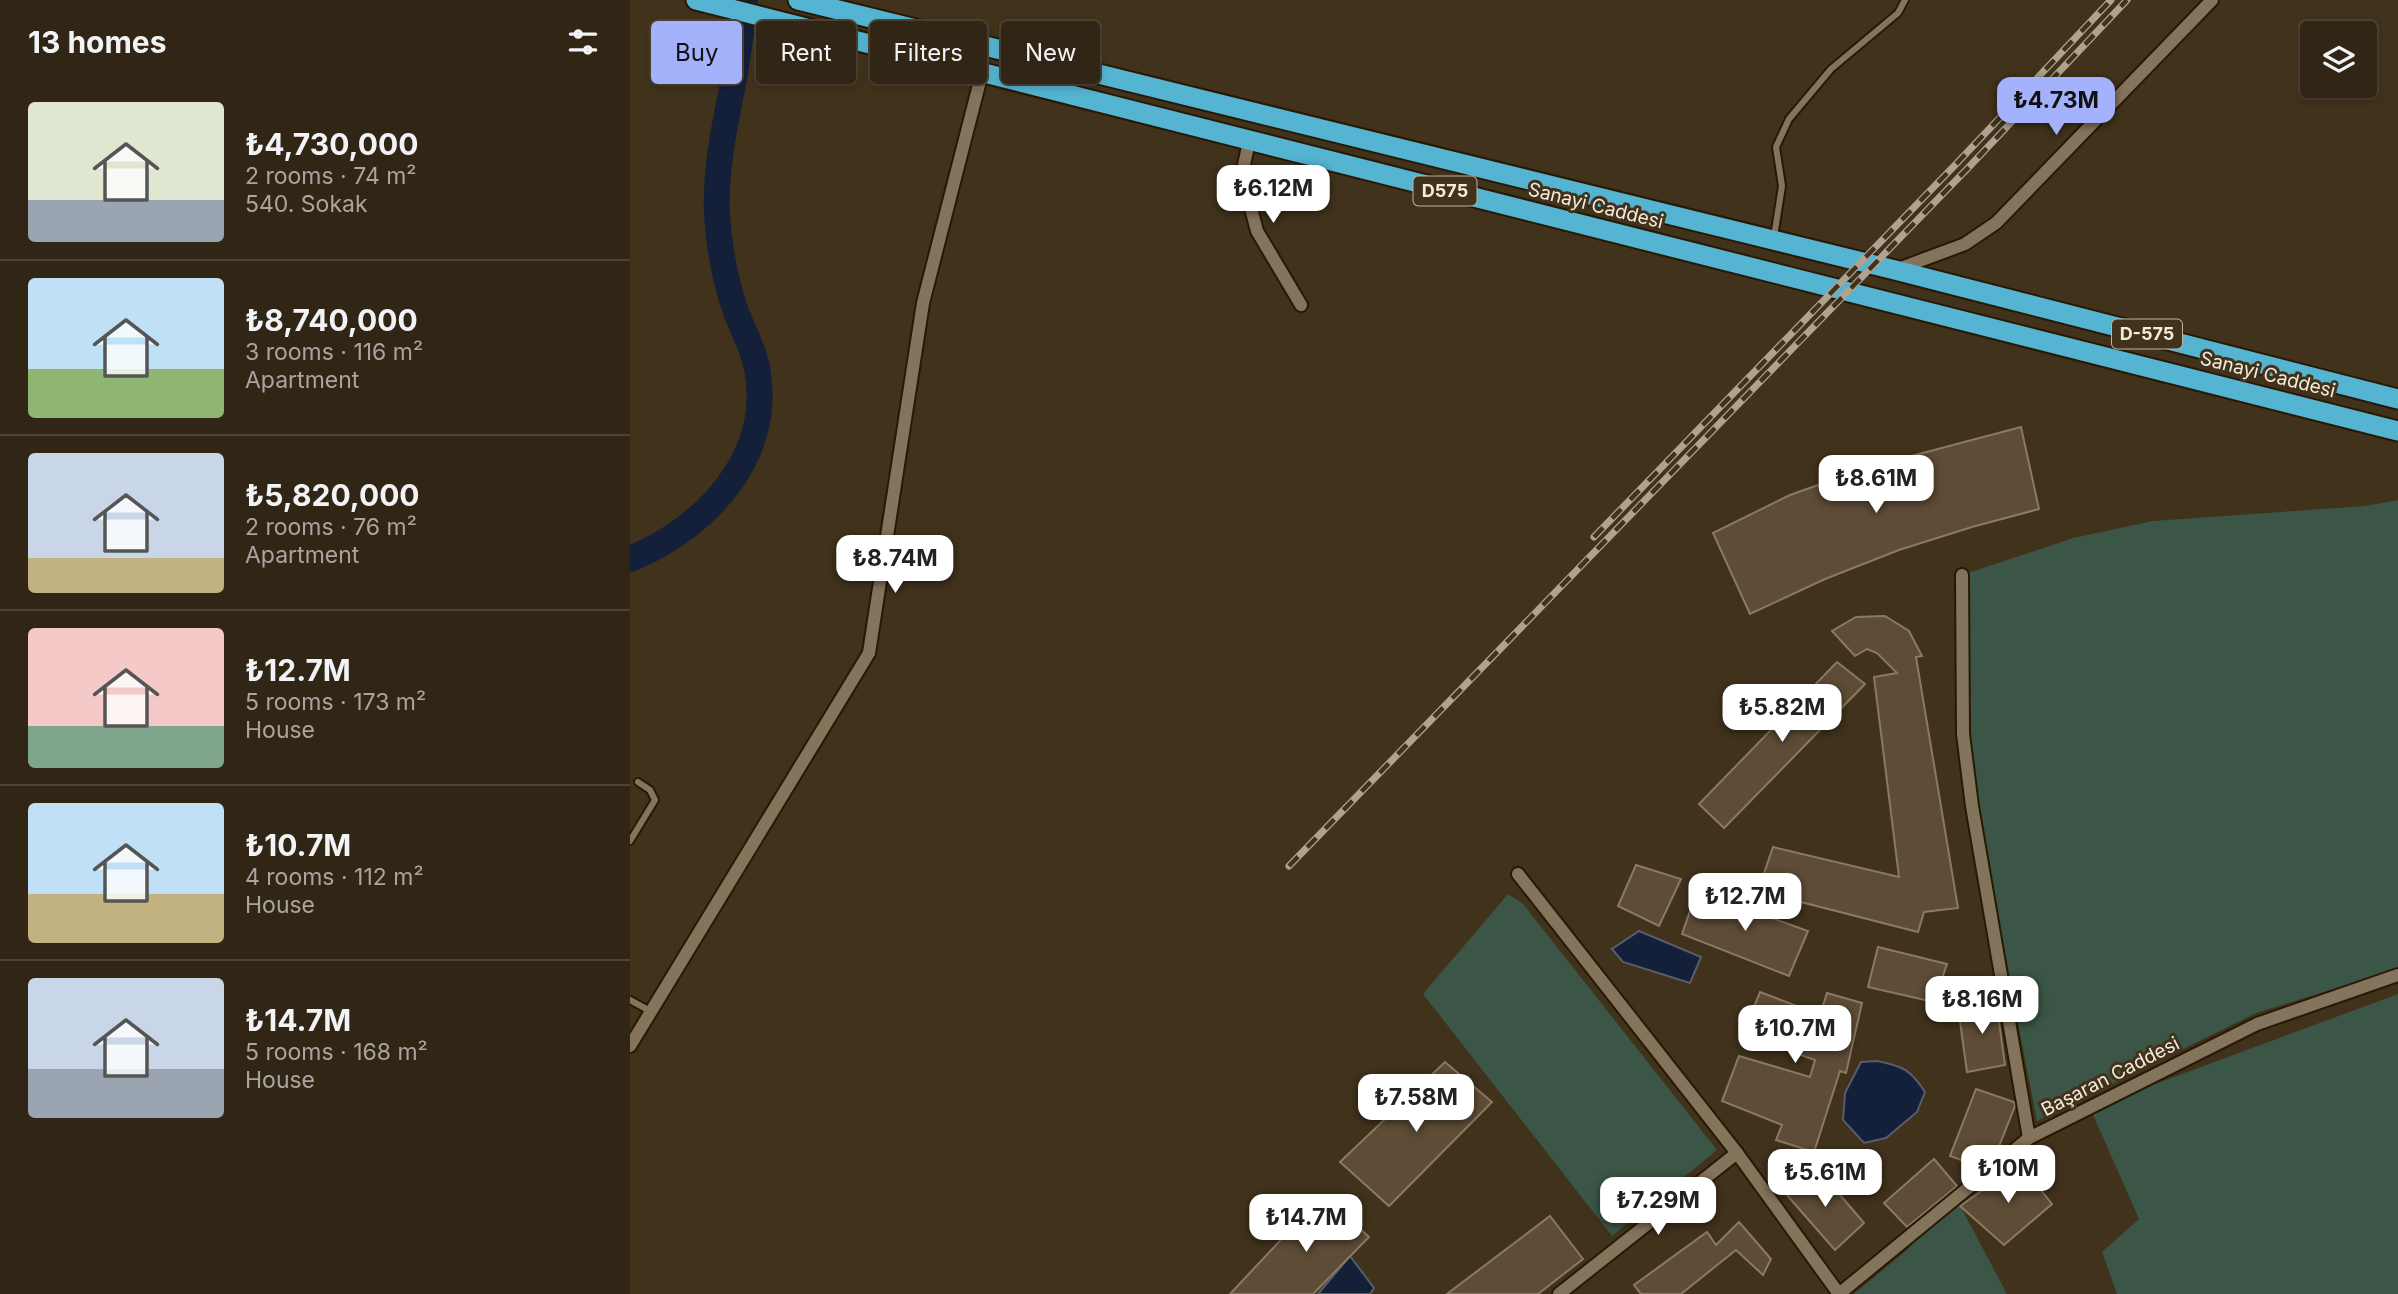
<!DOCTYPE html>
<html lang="en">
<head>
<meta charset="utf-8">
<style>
  body { margin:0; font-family:Inter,sans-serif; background:#3d3222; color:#f1f3f6; height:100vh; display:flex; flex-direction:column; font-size:26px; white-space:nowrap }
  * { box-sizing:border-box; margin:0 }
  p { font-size:23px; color:#a8a5a0 }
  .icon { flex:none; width:38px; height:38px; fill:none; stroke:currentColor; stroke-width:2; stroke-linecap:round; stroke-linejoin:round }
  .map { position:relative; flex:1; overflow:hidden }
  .panel { display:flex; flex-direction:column; background:#312615; width:630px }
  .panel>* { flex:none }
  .top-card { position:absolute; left:21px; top:21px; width:665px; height:63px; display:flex; gap:14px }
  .fabs { position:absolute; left:1670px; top:21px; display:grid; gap:14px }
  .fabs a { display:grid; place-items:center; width:77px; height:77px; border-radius:7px; background:#312615; box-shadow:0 4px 10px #0003,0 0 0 2px #4c4334; font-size:35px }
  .price { position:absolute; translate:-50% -60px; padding:0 16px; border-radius:14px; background:#fff; color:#222; font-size:23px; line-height:46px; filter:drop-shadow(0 2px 4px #0008) }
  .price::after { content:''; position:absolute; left:50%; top:42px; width:21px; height:16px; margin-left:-10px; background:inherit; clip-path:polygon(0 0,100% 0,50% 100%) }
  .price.selected { background:#a4b2fc; color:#111 }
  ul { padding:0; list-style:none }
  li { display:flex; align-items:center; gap:21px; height:175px; padding:0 28px }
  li+li { border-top:2px solid #4c4334 }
  li span { display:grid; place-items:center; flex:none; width:196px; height:140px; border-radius:7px; color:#555 }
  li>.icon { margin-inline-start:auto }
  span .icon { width:84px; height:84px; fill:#fffc; stroke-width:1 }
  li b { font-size:30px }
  h2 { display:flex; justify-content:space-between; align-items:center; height:84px; padding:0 28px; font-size:30px }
  .chip { padding:0 24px; border-radius:7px; background:#312615; box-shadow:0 4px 10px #0003,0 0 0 2px #4c4334; font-size:24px; line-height:63px }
  .chip.selected { background:#a4b2fc; color:#111 }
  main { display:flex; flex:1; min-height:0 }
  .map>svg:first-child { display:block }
</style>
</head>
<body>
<main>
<section class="panel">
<h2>13 homes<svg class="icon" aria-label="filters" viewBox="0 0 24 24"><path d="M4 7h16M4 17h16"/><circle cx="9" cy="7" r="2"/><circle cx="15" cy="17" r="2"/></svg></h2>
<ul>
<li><span style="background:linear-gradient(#dfe7d0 70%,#9aa5b1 0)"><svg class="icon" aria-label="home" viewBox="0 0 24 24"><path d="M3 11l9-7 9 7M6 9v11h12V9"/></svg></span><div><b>₺4,730,000</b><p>2 rooms · 74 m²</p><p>540. Sokak</p></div></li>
<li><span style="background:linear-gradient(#bfe0f5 65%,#8fb573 0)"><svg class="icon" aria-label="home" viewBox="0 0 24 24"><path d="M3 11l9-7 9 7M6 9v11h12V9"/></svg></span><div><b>₺8,740,000</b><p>3 rooms · 116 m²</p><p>Apartment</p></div></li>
<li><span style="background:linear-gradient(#c9d6e8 75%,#c2b280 0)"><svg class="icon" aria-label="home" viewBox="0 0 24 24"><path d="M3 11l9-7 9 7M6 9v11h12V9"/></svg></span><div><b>₺5,820,000</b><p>2 rooms · 76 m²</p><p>Apartment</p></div></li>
<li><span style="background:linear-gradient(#f6c9c9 70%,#7fa58c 0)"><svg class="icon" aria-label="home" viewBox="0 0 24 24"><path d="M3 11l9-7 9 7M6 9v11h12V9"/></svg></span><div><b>₺12.7M</b><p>5 rooms · 173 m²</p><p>House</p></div></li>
<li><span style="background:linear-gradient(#bfe0f5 65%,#c2b280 0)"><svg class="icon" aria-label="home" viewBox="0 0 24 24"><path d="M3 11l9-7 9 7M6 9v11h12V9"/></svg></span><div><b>₺10.7M</b><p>4 rooms · 112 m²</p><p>House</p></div></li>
<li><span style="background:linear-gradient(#c9d6e8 65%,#9aa5b1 0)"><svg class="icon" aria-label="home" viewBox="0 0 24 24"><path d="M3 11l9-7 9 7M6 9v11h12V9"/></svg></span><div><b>₺14.7M</b><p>5 rooms · 168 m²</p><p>House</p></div></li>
</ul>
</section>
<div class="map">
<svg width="1768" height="1294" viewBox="0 0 1768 1294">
  <rect width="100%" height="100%" fill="#41321c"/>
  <!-- green -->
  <g fill="#3b5646">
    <polygon points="1768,500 1768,969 1626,1013 1407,1121 1334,744 1332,575 1443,538 1523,521 1735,506"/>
    <polygon points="878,894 893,904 1087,1150 982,1236 793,994"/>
    <polygon points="1768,994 1768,1294 1487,1294 1472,1252 1509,1219 1460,1108"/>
    <polygon points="1326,1198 1377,1294 1224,1294 1277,1250"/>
  </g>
  <!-- water -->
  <g fill="#142039" stroke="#575d6a" stroke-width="2">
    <polygon points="1009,931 1071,957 1060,983 993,962 982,949"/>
    <path d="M1247,1061C1273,1066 1281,1070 1295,1092L1287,1112L1256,1138L1234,1143L1213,1120L1215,1093L1231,1062Z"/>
    <polygon points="720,1256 744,1288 740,1294 688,1294"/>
  </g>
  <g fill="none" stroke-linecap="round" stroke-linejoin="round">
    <!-- river -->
    <path stroke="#142039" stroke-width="26" d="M0,559C76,528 144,456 127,368C123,347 112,329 105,309C95,279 89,247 87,215C85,168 95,124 104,79C108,53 112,26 115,0"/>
  </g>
  <!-- building -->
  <g fill="#5e4c36" stroke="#8c7962" stroke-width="2">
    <polygon points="1391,427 1409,509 1342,527 1269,550 1195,579 1120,614 1083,533 1160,495 1236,468"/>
    <polygon points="1255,616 1279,631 1292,656 1286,657 1328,908 1294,912 1288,932 1128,891 1143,847 1269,877 1244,677 1267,673 1247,653 1237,649 1225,656 1202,631 1226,617"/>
    <polygon points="1207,662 1235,684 1094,828 1069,804"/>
    <polygon points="1006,865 1051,879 1029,926 988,906"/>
    <polygon points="1067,891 1178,931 1159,976 1052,934"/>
    <polygon points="1248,947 1317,964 1304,1002 1238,987"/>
    <polygon points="1130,992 1190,1015 1197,993 1232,1003 1216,1073 1210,1071 1184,1152 1146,1140 1152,1125 1092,1101 1109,1056 1180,1077 1185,1060 1113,1034"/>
    <polygon points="1366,1000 1375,1065 1337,1072 1328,1007"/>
    <polygon points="815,1062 862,1102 759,1206 710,1162"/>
    <polygon points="1346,1089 1384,1102 1385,1106 1366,1154 1350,1167 1320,1156"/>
    <polygon points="1304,1159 1327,1186 1277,1227 1254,1203"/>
    <polygon points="1390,1164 1422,1204 1374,1245 1330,1206"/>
    <polygon points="1187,1168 1234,1223 1205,1250 1156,1194"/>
    <polygon points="693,1195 739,1237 683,1294 600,1294"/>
    <polygon points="920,1216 953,1259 908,1294 817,1294"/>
    <polygon points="1109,1222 1141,1259 1133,1275 1106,1250 1051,1294 1011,1294 1004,1285 1077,1232 1086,1245"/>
  </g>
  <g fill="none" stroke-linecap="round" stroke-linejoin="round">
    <!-- service casing -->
    <g stroke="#271904" stroke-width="10">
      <g id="service">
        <polyline points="1144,237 1152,186 1146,147 1159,119 1201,69 1268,13 1275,0"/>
        <polyline points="0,841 25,800 20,790 8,782"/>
        <polyline points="0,1000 20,1011"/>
      </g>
    </g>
    <!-- minor casing -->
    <g stroke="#271904" stroke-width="16">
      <g id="minor">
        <polyline points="619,142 612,174 627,231 671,305"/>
        <polyline points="1268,269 1335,244 1366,223 1582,0"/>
        <polyline points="1332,575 1333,734 1342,806 1399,1138"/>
        <polyline points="888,874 1107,1153 1209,1294"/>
        <polyline points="0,1046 239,653 293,303 352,73"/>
        <polyline points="929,1294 1107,1153"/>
        <polyline points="1209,1294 1399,1138 1627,1024 1768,975"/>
      </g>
    </g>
    <!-- trunk casing -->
    <g stroke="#271904" stroke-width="23">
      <g id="trunk">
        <polyline points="66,0 1768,431"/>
        <polyline points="168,0 1265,270 1768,399"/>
      </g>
    </g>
    <!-- service -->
    <use href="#service" stroke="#85745c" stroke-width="6"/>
    <!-- minor -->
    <use href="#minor" stroke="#85745c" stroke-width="12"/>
    <!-- trunk -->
    <use href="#trunk" stroke="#55b4d2" stroke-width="19"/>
    <!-- rail casing -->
    <g stroke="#aea291" stroke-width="7">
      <g id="rail">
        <polyline points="964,537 1328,162 1481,0"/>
        <polyline points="659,866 1337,169 1497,0"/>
      </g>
    </g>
    <!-- rail -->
    <use href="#rail" stroke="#41321c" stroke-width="4.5" stroke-dasharray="13" stroke-linecap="butt"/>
  </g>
  <g text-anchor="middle" stroke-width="6" stroke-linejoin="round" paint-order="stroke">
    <!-- shield labels -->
    <g fill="#41321c" stroke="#beb4a3" stroke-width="2">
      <rect x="783.5" y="176.5" width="63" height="29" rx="5"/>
      <rect x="1482" y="319.5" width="70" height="29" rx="5"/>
    </g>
    <g font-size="18" font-weight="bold" fill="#f4ebdd">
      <text x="815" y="197">D575</text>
      <text x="1517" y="340">D-575</text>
    </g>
    <!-- street labels -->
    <g font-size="19" fill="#f4ebdd" stroke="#41321c">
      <text transform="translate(966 205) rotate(14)" y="7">Sanayi Caddesi</text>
      <text transform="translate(1638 374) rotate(14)" y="7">Sanayi Caddesi</text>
      <text transform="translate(1480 1076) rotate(-27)" y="7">Başaran Caddesi</text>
    </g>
  </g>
</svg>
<div class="fabs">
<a><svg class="icon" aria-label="layers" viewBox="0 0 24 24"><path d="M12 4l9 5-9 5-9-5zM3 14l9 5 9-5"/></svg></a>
</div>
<b class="price selected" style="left:1426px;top:137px">₺4.73M</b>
<b class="price" style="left:643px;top:225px">₺6.12M</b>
<b class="price" style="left:1246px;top:515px">₺8.61M</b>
<b class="price" style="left:265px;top:595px">₺8.74M</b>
<b class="price" style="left:1152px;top:744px">₺5.82M</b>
<b class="price" style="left:1115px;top:933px">₺12.7M</b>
<b class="price" style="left:1352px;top:1036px">₺8.16M</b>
<b class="price" style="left:1165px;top:1065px">₺10.7M</b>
<b class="price" style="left:786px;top:1134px">₺7.58M</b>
<b class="price" style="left:1378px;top:1205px">₺10M</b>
<b class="price" style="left:1195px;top:1209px">₺5.61M</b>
<b class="price" style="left:1028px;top:1237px">₺7.29M</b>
<b class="price" style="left:676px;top:1254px">₺14.7M</b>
<div class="top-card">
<a class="chip selected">Buy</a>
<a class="chip">Rent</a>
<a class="chip">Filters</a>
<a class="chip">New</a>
</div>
</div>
</main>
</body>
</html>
